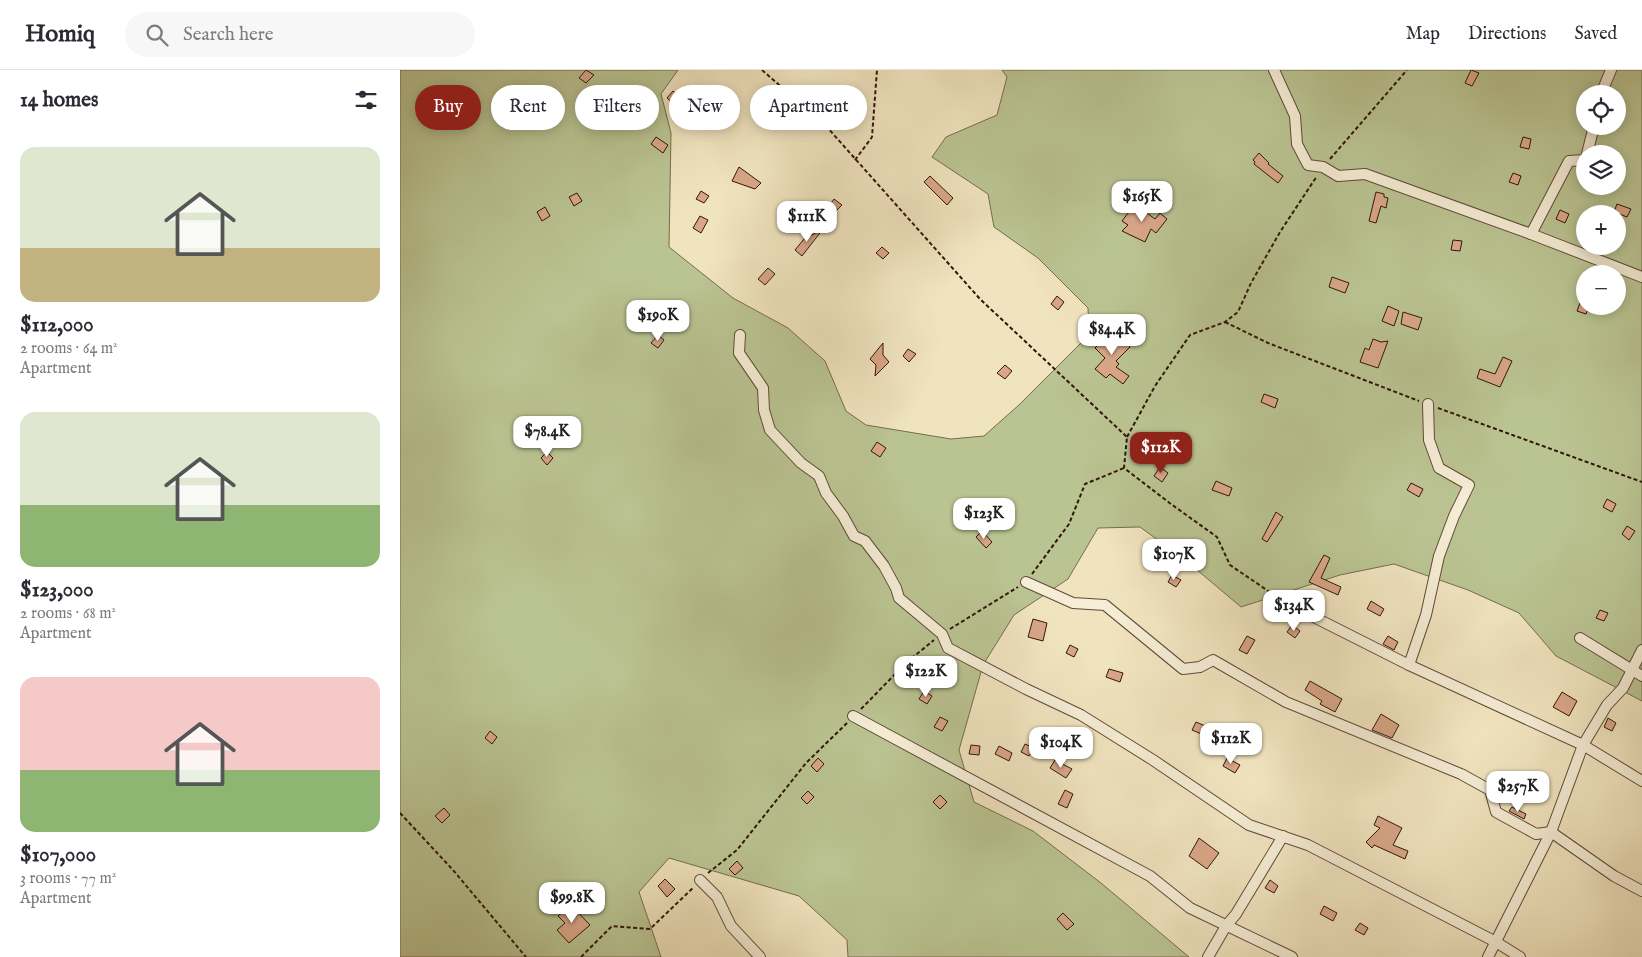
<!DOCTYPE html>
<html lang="en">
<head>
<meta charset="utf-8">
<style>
  body { margin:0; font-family:"IM FELL English",serif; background:#f7f7f7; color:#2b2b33; height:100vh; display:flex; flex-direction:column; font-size:19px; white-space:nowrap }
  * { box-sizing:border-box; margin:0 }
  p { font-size:16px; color:#7c7c81 }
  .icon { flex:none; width:28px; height:28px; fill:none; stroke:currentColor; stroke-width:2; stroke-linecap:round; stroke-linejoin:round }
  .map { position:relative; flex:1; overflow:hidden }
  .drawer { display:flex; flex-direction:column; background:#fff; width:400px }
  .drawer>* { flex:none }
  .guide { position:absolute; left:15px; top:15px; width:475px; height:45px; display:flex; gap:10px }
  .fabs { position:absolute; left:1176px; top:15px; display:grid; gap:10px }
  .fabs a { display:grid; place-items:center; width:50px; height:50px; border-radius:50%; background:#fff; box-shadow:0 2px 12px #0003; font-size:25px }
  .price { position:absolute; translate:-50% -42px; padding:0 11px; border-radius:10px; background:#fff; color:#222; font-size:16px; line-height:32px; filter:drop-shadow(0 1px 2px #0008) }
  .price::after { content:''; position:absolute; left:50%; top:30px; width:15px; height:11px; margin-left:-8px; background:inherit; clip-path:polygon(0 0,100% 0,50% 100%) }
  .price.on { background:#8f2418; color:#fff }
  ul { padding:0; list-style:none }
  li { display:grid; align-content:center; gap:10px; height:265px; padding:0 20px }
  li span { display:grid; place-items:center; height:155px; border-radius:15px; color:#555 }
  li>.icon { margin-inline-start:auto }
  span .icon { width:90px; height:90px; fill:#fffc; stroke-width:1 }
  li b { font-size:21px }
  h2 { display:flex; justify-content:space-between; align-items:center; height:60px; padding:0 20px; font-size:21px }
  .chip { padding:0 18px; border-radius:22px; background:#fff; box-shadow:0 2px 12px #0003; font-size:18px; line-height:45px }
  .chip.on { background:#8f2418; color:#fff }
  header { display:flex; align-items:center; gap:30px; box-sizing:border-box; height:70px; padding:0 25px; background:#fff; border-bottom:1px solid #e1e1e2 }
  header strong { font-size:24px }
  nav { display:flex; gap:28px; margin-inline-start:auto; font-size:18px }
  .search { width:350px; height:45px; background:#f7f7f7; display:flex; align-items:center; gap:12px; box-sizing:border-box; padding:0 18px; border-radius:28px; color:#7c7c81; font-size:19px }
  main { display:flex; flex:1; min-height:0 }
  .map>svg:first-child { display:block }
</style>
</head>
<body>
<header>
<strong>Homiq</strong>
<div class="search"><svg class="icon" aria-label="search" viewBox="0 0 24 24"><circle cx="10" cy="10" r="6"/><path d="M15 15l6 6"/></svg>Search here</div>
<nav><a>Map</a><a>Directions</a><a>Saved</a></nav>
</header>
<main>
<section class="drawer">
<h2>14 homes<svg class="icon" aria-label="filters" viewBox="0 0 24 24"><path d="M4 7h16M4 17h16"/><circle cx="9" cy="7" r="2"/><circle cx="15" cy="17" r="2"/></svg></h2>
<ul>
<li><span style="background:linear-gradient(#dfe7d0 65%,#c2b280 0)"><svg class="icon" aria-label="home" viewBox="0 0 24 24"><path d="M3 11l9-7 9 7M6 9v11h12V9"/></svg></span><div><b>$112,000</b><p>2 rooms · 64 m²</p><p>Apartment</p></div></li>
<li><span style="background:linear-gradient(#dfe7d0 60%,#8fb573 0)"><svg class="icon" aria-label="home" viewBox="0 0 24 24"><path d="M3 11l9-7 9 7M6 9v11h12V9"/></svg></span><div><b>$123,000</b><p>2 rooms · 68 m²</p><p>Apartment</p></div></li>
<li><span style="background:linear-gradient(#f6c9c9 60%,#8fb573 0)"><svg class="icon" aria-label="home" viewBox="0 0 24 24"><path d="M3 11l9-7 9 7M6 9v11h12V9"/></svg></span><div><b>$107,000</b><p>3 rooms · 77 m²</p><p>Apartment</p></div></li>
</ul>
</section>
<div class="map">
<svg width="1242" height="887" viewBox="0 0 1242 887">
  <rect width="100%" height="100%" fill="#f0e4bf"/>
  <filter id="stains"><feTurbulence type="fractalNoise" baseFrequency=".004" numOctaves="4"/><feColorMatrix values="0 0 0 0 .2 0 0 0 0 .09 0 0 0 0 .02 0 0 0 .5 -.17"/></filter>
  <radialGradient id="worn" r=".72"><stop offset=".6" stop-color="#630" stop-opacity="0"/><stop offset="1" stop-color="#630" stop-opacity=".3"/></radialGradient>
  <!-- green -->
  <path fill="#bac492" stroke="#766c4e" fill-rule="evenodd" d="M0,0H278L261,24L271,63L269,177L333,228L388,258L425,291L446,341L466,355L551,369L584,366L620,334L689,265L688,238L638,188L594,157L588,124L532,87L546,67L597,45L607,7L602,0H1242V631L1156,586L1119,543L1068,520L994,494L940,505L841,537L784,489L740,457L698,458L668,509L614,545L583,595L559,680L574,732L633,761L701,813L789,887H448L447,870L399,826L269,788L239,822L261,887H0ZM1185,24H1218V56H1185ZM1185,84H1218V116H1185ZM1185,144H1218V176H1185ZM1185,204H1218V236H1185Z"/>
  <!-- building -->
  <g fill="#d9a788" stroke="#31150b">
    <polygon points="186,0 194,5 186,13 179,8"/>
    <polygon points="1071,0 1079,3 1072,16 1065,13"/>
    <polygon points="273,21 280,27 274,34 267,28"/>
    <polygon points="256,67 268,75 263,83 251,74"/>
    <polygon points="1123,67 1131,69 1129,79 1120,77"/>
    <polygon points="859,83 869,93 868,94 883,106 878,113 854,94 855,92 853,90"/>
    <polygon points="339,97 361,113 355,119 332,111"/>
    <polygon points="1113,103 1121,106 1118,115 1109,112"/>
    <polygon points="530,106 553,128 547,135 524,112"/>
    <polygon points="301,121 309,126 304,133 296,129"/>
    <polygon points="976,122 984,124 984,127 988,128 986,138 981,136 976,153 969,151"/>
    <polygon points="177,123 182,131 174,136 169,127"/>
    <polygon points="434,129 442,135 436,141 429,136"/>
    <polygon points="735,134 755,149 760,143 767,149 756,163 751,159 745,172 722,161 728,155 722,151"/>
    <polygon points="1217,134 1231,139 1227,147 1214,142"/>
    <polygon points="145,137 150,146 142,151 137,142"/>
    <polygon points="1160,140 1169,144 1165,153 1156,149"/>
    <polygon points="300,146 308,150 301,163 293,158"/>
    <polygon points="423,159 402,186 395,180 404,169"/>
    <polygon points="1053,170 1062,171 1060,181 1051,180"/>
    <polygon points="482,177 489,183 483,189 476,183"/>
    <polygon points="368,198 375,204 365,215 358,209"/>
    <polygon points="932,207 949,213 945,223 929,217"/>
    <polygon points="657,226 664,232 658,240 651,234"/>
    <polygon points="1180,233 1185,235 1185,236 1189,236 1186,244 1177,241"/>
    <polygon points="988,236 999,241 994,256 982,251"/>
    <polygon points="1003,242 1022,248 1018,260 1001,254"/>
    <polygon points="713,260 730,277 716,291 719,294 716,297 729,306 723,314 710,304 706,308 695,299 705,288 695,278"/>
    <polygon points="258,265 264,270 258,278 251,273"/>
    <polygon points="973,269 981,272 988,271 978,298 960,292 965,278 969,280"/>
    <polygon points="483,273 483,285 489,292 475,306 476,295 470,289"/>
    <polygon points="508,279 516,284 509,292 503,286"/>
    <polygon points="1103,287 1112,291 1100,317 1077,308 1080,299 1095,304"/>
    <polygon points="605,295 612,301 605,309 597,303"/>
    <polygon points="864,324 878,329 875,338 861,332"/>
    <polygon points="477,372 486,378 480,387 471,381"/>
    <polygon points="147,382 153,388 147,395 141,388"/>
    <polygon points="760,397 768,403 762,412 754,406"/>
    <polygon points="816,411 832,418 829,426 812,420"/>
    <polygon points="1011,413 1023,419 1019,427 1007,420"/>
    <polygon points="1207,429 1216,434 1212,442 1203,437"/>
    <polygon points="876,442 883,447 867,472 862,469"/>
    <polygon points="1227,456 1235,461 1229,470 1222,464"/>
    <polygon points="582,461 592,472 586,478 576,467"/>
    <polygon points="924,485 930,488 921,508 941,517 938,525 909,512"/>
    <polygon points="772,505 781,510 776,517 768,512"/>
    <polygon points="971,531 984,539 980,546 967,539"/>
    <polygon points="1200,540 1208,543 1204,551 1196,548"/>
    <polygon points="633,549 647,553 643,571 628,567"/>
    <polygon points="892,555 900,561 895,568 887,562"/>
    <polygon points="847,566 855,570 847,584 839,580"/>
    <polygon points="988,566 998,572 994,580 983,574"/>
    <polygon points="670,575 678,579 674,587 666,583"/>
    <polygon points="709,599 723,603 720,612 706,607"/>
    <polygon points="910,611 942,629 935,642 920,634 922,631 905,620"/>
    <polygon points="524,621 532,626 527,634 519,629"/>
    <polygon points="1162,622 1177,631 1169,646 1153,637"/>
    <polygon points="981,644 999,655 992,668 972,660"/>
    <polygon points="540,647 548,651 542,661 534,657"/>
    <polygon points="1208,648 1216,653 1212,661 1204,657"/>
    <polygon points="796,652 810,658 806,666 792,660"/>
    <polygon points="90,661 97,667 92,674 85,668"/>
    <polygon points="839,665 852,673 847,681 834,672"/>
    <polygon points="625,674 634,678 629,686 621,682"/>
    <polygon points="571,675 580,676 579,685 569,684"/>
    <polygon points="599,676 612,683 609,691 595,684"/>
    <polygon points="418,688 424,694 417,702 411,696"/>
    <polygon points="827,688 840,695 835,703 823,696"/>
    <polygon points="655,690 672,699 666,708 650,698"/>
    <polygon points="665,720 673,724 667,738 658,734"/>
    <polygon points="408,721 414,727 407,734 401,728"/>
    <polygon points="540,725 547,732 540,739 533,732"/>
    <polygon points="1112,737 1126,744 1124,749 1109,741"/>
    <polygon points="44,738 50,745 42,753 35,746"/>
    <polygon points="978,746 1002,758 993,775 1008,781 1005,789 974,775 972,778 966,772 980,758 974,755"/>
    <polygon points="799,768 819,783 807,799 789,786"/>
    <polygon points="337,791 343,798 335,805 329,799"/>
    <polygon points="265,809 275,819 267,827 258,816"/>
    <polygon points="870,810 878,816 874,823 865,818"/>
    <polygon points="171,835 190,855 169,873 157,860 165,853 158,846"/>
    <polygon points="924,836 937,843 933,851 920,844"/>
    <polygon points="663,843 674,854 667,860 657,849"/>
    <polygon points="960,853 968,858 964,865 955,860"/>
  </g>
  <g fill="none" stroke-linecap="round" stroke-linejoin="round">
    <!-- minor casing -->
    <g stroke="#614938" stroke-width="12">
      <g id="minor">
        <polyline points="874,0 895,46 897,74 908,95 923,97 938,106 965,104 1131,164 1242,207"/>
        <polyline points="1201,24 1211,0"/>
        <polyline points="1187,84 1194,56"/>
        <polyline points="1131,164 1169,91 1185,90"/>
        <polyline points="340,265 339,283 363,318 364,340 370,360 401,393 419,406 426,423 443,446 454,466 465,471 484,496 496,518 499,528 542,564 548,578 626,619 681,645 753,690 849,755 908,775 1096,872 1120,887"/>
        <polyline points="626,512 673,533 705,535 783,599 800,597 813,590 886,632 1061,704 1090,720 1096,742 1136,764 1151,762 1214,806 1242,821"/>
        <polyline points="886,533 1009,595 1183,675 1242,711"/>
        <polyline points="1180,568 1242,606"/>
        <polyline points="1009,595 1026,545 1039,486 1054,446 1069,415 1039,398 1029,370 1028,334"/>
        <polyline points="453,646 750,806 790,838 892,887"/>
        <polyline points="300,810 317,827 331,856 360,887"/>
        <polyline points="808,887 826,856 836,844 883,766"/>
        <polyline points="1088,887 1151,762 1183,675 1207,635 1223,618 1242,580"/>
      </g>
    </g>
    <!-- path -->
    <g stroke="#31150b" stroke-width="2" stroke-dasharray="4 2.5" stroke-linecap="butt">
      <polyline points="362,0 426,56 580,229 727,367 724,398 771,434 817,467 830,495 877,527"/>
      <polyline points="930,89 1007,0"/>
      <polyline points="455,90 472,67 477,0"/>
      <polyline points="825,252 868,273 1019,331"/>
      <polyline points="1038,338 1242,412"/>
      <polyline points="727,367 755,316 790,265 825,252 838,242 851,213 880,162 917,106"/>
      <polyline points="632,504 669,454 685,414 724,398"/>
      <polyline points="550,559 618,517"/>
      <polyline points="461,639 507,592 534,570"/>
      <polyline points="0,743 53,800 126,887"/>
      <polyline points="308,803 337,780 406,693 447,653"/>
      <polyline points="181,887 212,856 250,859 294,817"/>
    </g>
    <!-- minor -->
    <use href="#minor" stroke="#f5edd5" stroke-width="10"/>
  </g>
  <rect width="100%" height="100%" filter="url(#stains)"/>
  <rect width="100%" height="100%" fill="url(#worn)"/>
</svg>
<div class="fabs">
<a><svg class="icon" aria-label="locate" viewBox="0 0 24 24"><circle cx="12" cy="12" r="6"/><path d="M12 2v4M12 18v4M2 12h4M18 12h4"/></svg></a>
<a><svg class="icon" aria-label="layers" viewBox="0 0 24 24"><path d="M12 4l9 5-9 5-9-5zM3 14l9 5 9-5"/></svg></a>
<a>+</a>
<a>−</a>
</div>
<b class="price" style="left:742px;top:153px">$165K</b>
<b class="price" style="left:407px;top:173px">$111K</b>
<b class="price" style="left:258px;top:272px">$190K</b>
<b class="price" style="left:712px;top:286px">$84.4K</b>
<b class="price" style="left:147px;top:388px">$78.4K</b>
<b class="price on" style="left:761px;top:404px">$112K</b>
<b class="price" style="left:584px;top:470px">$123K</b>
<b class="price" style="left:774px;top:511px">$107K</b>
<b class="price" style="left:894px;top:562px">$134K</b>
<b class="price" style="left:526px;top:628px">$122K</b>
<b class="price" style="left:831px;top:695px">$112K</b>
<b class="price" style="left:661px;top:699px">$104K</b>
<b class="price" style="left:1118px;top:743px">$257K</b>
<b class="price" style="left:172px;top:854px">$99.8K</b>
<div class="guide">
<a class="chip on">Buy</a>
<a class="chip">Rent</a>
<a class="chip">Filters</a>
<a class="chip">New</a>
<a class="chip">Apartment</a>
</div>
</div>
</main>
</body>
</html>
